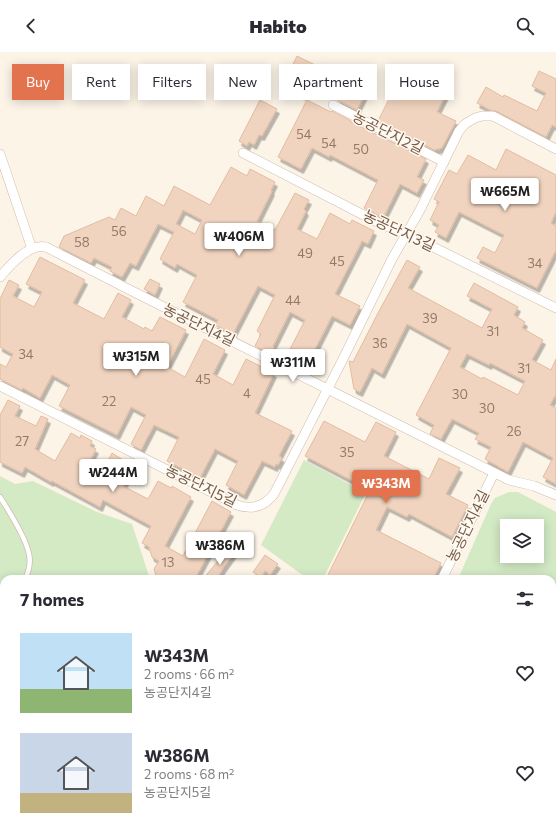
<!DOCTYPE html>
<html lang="en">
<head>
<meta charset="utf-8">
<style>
  body { margin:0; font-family:Commissioner,"Noto Sans KR",sans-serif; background:#f2f2f3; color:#2b2b33; height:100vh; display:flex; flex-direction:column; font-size:15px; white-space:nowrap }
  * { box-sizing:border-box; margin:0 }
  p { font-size:13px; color:#7c7c81 }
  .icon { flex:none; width:22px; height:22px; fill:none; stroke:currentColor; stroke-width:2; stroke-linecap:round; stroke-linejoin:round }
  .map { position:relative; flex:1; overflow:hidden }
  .sheet { position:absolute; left:0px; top:523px; width:556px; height:256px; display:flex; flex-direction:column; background:#fff; border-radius:12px 12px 0 0; box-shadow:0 2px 10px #0003 }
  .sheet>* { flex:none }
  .banner { position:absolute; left:12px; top:12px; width:532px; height:36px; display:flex; gap:8px }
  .tools { position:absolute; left:500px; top:467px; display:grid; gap:8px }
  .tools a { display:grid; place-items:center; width:44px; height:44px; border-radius:0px; background:#fff; box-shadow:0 2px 10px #0003; font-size:20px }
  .price { position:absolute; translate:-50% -34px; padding:0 9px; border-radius:4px; background:#fff; color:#222; font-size:13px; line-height:26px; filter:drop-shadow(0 1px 2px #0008) }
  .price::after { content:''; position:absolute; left:50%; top:24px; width:12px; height:9px; margin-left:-6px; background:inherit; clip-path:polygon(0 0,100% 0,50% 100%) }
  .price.current { background:#e3734f; color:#fff }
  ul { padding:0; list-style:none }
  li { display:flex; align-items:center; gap:12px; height:100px; padding:0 20px }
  li span { display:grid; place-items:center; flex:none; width:112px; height:80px; border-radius:0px; color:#555 }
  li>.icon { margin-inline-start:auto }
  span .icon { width:48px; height:48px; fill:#fffc; stroke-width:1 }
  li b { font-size:17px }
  h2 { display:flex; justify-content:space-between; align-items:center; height:48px; padding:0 20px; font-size:17px }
  .pill { padding:0 14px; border-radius:0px; background:#fff; box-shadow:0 2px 10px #0003; font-size:14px; line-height:36px }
  .pill.current { background:#e3734f; color:#fff }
  header { display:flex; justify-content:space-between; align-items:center; height:52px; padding:0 20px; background:#fff; font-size:18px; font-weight:800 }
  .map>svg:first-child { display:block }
</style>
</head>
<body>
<header><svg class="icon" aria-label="back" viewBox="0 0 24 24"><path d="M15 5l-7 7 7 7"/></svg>Habito<svg class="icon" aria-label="search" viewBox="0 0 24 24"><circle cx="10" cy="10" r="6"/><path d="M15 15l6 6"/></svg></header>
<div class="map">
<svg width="556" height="779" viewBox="0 0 556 779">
  <defs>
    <filter id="shadow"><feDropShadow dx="2.5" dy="4.5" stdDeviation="0" flood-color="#0004"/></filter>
  </defs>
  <rect width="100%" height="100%" fill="#fcf4e7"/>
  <!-- green -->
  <g fill="#d3eac5" fill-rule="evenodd">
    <polygon points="304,408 366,441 323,527 308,527 261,493"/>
    <polygon points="0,424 15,432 33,429 97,460 132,472 150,527 4,527 4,775 552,775 552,609 556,632 556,779 0,779"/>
    <path d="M509,440H518L556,460V589L552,596V527H458L491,452L495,446ZM507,474H537V504H507Z"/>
  </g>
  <!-- building -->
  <g fill="#f1d4bf" stroke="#e3bba0" fill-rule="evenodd" filter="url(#shadow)">
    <polygon points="297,4 319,15 321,12 340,22 341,21 349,25 350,24 369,34 357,58 337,48 340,43 312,28 303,44 283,33"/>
    <polygon points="539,19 556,27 556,75 552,73 546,85 496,59 490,58 477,51 486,35 503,45 504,43 537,59 546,41 532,34"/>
    <polygon points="425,31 446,42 437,60 456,69 442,96 434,98 378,69 396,33 419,44"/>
    <polygon points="260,48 277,57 262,84 259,83 254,93 249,90 247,94 239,89"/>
    <polygon points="307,48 331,60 332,59 351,69 351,70 426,107 417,125 424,128 417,141 400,132 383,166 364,156 378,128 330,103 329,105 312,96 301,117 278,105"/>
    <polygon points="506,97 556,123 556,160 551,171 556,174 556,198 537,236 477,206 483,195 495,201 504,183 459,160 446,186 435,180 439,173 430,168 439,150 434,147 449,118 457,122 468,103 496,118"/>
    <path d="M231,115L247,124L250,117L275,130L271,138L272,139L257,169L275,178L295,141L309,148L304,157L306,159L297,177L317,187L330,161L350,172L352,168L374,179L368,192L362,189L335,242L360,254L350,273L332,264L305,317L285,307L305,268L290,260L273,294L274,295L271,302L255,294L261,282L257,279L275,243L258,234L233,282L215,273L218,268L183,250L197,223L177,212L175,216L160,207L174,180L158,172L136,214L130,211L122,225L110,219L112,215L94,206L91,211L59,195L64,184L109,165L115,168L121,156L136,164L146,144L164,154L174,134L210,153ZM183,158L202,168L195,182L176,172Z"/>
    <polygon points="40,205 85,228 73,251 104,267 118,241 131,248 122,265 144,277 145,275 152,279 160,265 186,278 167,315 185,325 204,287 225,298 213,322 233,333 246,307 274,321 255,361 292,379 279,404 282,406 278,413 276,412 275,415 262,409 244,443 226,433 238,409 215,397 200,426 167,409 179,385 154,373 141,398 131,392 146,363 131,355 117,383 59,354 70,333 52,323 40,346 23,336 22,338 0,327 0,312 6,315 13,302 0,295 0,247 9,228 19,233 13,244 34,255 42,240 26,232"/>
    <path d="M407,208L420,215L408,236L482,276L492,257L467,244L474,231L518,255L514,263L525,270L522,276L543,288L532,308L551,318L556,307V342L550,353L556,356V432L543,425L553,406L523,390L508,420L485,407L491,395L475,387L479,381L452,367L441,387L430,382L434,373L416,363L451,296L407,272L382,322L372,316L360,340L354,337L349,309L353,310L378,261ZM467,302L489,313L490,311L525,329L518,343L483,325L482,327L460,315Z"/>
    <polygon points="150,227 160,232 155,243 144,237"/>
    <polygon points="8,348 20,354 15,364 36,374 41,364 48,367 35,397 55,409 71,381 80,386 81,383 92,389 90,394 96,397 82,424 96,432 112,401 134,415 123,434 148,447 158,429 171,436 172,434 191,445 165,494 183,504 212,449 231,460 195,527 157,527 154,517 159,509 152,505 149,495 142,491 151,474 103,448 100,455 52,429 51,430 25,415 22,421 0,410 0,363"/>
    <polygon points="324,369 365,390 376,370 396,380 384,404 429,427 439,406 460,416 446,442 468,453 452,485 409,462 407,465 387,455 376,478 441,511 433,527 326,527 370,438 305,404"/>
    <polygon points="229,496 234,501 223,516 217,527 203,527"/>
    <polygon points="265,503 278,512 270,523 265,519 261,526 253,520"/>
  </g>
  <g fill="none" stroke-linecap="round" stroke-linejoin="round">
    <!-- service casing -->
    <g stroke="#cebcad" stroke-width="6">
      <g id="service">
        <path d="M0,445C9,459 26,487 29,502C31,511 29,519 25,527"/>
        <polyline points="0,556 4,551"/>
        <polyline points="0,738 4,739"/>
        <polyline points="0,753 4,751"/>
      </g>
    </g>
    <!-- minor casing -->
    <g stroke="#cebcad" stroke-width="10">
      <g id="minor">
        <polyline points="333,53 444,110"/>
        <polyline points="243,101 379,171 407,182 556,256"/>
        <polyline points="0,102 32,197"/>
        <path d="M0,225C10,213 29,191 46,195L130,238L509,428L534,434L556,443"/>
        <path d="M0,334L237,453C252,458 264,455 274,442L343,307L392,207L420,158L459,79L465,72L475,66L482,64H493L556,97"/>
        <polyline points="442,527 494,421"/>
      </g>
    </g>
    <!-- path -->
    <g stroke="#d6b7a2" stroke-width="1.5" stroke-dasharray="1 3" stroke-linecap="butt">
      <polyline points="552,753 556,749"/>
      <polyline points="473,779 477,775"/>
    </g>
    <!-- service -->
    <use href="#service" stroke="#fff" stroke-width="4.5"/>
    <!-- minor -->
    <use href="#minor" stroke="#fff" stroke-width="9"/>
  </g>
  <g text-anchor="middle" stroke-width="3" stroke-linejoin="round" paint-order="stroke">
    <!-- number labels -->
    <g font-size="13" fill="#947969">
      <text x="304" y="87">54</text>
      <text x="329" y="96">54</text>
      <text x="361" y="102">50</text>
      <text x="119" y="184">56</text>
      <text x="82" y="195">58</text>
      <text x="305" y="206">49</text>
      <text x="337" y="214">45</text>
      <text x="535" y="216">34</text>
      <text x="293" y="253">44</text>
      <text x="430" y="271">39</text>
      <text x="493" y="284">31</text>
      <text x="380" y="296">36</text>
      <text x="26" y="307">34</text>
      <text x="524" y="321">31</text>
      <text x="203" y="332">45</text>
      <text x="247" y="346">4</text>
      <text x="460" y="347">30</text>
      <text x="109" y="354">22</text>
      <text x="487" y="361">30</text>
      <text x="514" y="384">26</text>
      <text x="22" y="394">27</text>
      <text x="347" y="405">35</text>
      <text x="168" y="515">13</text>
    </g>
    <!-- street labels -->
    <g font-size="15" fill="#755b4c" stroke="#fff8ed">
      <text transform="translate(388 81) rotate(27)" y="5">농공단지2길</text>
      <text transform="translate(399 179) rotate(25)" y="5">농공단지3길</text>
      <text transform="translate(199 273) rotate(26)" y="5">농공단지4길</text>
      <text transform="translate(201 434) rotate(26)" y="5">농공단지5길</text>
      <text transform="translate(468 474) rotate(-64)" y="5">농공단지4길</text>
    </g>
  </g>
</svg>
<div class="tools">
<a><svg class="icon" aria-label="layers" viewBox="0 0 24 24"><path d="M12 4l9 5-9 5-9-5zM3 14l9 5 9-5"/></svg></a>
</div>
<b class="price" style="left:505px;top:160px">₩665M</b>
<b class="price" style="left:239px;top:205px">₩406M</b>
<b class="price" style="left:136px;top:325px">₩315M</b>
<b class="price" style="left:293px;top:331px">₩311M</b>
<b class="price" style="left:113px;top:441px">₩244M</b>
<b class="price current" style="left:386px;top:452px">₩343M</b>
<b class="price" style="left:220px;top:514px">₩386M</b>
<div class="banner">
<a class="pill current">Buy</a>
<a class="pill">Rent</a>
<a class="pill">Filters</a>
<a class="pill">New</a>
<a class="pill">Apartment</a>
<a class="pill">House</a>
</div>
<section class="sheet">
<h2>7 homes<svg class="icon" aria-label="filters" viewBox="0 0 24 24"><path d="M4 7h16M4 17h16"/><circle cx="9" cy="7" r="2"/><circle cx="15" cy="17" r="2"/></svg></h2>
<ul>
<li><span style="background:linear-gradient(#bfe0f5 70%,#8fb573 0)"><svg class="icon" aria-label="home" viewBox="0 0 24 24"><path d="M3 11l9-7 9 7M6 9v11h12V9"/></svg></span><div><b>₩343M</b><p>2 rooms · 66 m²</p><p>농공단지4길</p></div><svg class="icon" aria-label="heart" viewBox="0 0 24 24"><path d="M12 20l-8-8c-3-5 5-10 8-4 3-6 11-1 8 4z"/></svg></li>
<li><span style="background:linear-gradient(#c9d6e8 75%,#c2b280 0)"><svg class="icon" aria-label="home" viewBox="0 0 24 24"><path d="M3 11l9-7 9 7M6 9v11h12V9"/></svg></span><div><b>₩386M</b><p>2 rooms · 68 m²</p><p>농공단지5길</p></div><svg class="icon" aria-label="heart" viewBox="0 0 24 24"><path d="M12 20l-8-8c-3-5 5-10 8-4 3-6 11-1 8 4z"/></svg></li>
</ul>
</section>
</div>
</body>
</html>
